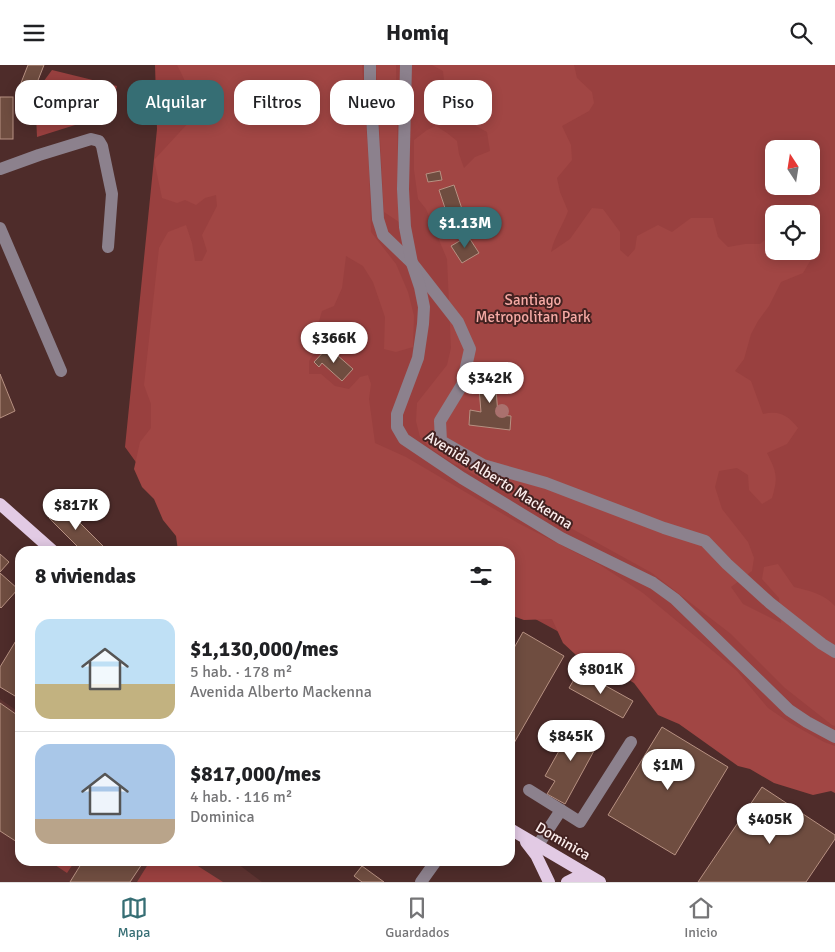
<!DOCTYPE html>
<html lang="es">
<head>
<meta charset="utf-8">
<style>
  body { margin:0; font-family:Signika,sans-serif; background:#f6f6f6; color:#202124; height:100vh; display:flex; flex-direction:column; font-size:19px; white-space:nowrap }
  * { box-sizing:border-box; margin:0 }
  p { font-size:16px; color:#757577 }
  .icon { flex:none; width:28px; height:28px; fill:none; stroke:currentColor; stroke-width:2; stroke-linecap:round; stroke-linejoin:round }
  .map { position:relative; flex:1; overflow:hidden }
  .side { position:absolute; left:15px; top:481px; width:500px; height:320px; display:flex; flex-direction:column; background:#fff; border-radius:15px; box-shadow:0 2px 12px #0003 }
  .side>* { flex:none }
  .top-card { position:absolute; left:15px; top:15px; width:500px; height:45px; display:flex; gap:10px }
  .needle { width:32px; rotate:348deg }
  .buttons { position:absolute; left:765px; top:75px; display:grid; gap:10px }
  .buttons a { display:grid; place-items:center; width:55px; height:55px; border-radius:10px; background:#fff; box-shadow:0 2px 12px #0003; font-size:25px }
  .price { position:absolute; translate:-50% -42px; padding:0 11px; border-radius:18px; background:#fff; color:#222; font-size:16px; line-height:32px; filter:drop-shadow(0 1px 2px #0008) }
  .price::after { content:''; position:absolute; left:50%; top:30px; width:15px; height:11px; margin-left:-8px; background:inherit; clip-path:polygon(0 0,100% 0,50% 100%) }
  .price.active { background:#366e74; color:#fff }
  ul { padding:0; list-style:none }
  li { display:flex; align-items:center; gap:15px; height:125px; padding:0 20px }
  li+li { border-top:1px solid #e0e0e0 }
  li span { display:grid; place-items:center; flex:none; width:140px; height:100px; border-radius:15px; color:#555 }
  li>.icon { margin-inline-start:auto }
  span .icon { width:60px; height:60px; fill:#fffc; stroke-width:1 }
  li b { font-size:21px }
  h2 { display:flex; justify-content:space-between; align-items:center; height:60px; padding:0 20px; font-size:21px }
  .pill { padding:0 18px; border-radius:15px; background:#fff; box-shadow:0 2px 12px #0003; font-size:18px; line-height:45px }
  .pill.active { background:#366e74; color:#fff }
  header { display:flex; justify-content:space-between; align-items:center; height:65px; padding:0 20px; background:#fff; font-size:22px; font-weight:700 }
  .tabs { display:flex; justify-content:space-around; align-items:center; height:70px; border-top:1px solid #e0e0e0; background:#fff; font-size:14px; color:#757577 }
  .tabs a { display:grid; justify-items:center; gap:2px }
  .tabs .active { color:#366e74 }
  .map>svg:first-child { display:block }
</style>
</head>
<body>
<header><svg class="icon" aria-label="menu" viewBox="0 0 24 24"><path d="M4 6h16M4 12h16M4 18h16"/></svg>Homiq<svg class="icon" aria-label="search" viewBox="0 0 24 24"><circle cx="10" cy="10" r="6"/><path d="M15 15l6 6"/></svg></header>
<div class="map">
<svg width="835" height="817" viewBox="0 0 835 817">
  <rect width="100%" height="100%" fill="#4e2c2a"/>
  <!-- built -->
  <polygon fill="#5d3331" points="0,634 20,648 20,796 234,796 262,817 0,817"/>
  <!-- green -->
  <g fill="#99403f" fill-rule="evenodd">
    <path d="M155,0H835V717L515,543L510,486L164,436L125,382L157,64ZM774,84H811V121H774ZM774,149H811V186H774Z"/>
    <polygon points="52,5 117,21 110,49 37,72 35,28"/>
    <polygon points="49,796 75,796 67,808"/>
    <polygon points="150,796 190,796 223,817 137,817"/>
  </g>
  <!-- forest -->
  <g fill="#a14644">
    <path d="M177,0H362L369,104L371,167L396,199L408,227L414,251L413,282L396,287L384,284L385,252L373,217L363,201L346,191L342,223L334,241L322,246L317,263L321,277L309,296V309H321L335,321L349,324L360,312L368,310L371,319L369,334L375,378L406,392L518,458L600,500L643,528L737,606L768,643L790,658L824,677L835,681V728L831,726L813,730L774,718L750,704L738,701L679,659L658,650L634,618L605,601L576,590L563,578L552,554L524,555L510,550V486H178L176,471L163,455L154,434L142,422L134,404L140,377L151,363V339L144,320L159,183L168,167L186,160L192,178L195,196H202L207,186L202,170L217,141L216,130L205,133L196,140L185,135L177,138L162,133L154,95L190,56C191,31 189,22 177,0Z"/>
    <polygon points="376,0 396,0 399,157 384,147"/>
    <path d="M432,0H574L577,13L592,27L594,38L589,46L562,61L571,80L572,95L557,113L560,127L568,146C563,160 554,172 551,187L570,174L592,143L603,144L620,167V185L628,192L635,184L637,171L658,160L672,167L691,153H713L718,172L728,182L745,179H760L774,167V186L811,185L813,191L803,208L781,217L769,241L758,256L751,269L744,294L735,306L751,316L763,349C779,345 788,350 798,363L787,379L767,388C777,408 778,412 772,433L762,439L749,425L748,410L737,403L719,406L715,422L722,444L748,477L754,493L752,506L731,522L743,539L781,558L779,533L762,514L764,502L778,499L794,522C810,526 824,529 835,541V661L832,660L785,623L731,569L652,508L451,397L430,383L420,372L416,356L417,338L447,300L451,283L447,194L426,144L418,134L414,105V75L427,65L436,61L447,68L457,76L459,89L464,103L475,92L490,86L487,67L476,61L480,49L465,51L471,37L472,25C458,28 449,39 434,34L444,16L443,6Z"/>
  </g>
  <!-- building -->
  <g fill="#6f4d40" stroke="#b79182">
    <polygon points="28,0 44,0 33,28 19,23"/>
    <rect x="0" y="32" width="13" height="42"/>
    <polygon points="440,106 442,115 428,117 426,109"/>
    <polygon points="454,120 465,153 450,158 439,125"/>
    <polygon points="468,171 479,188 462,198 451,181"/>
    <polygon points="328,282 353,304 342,316 322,298 319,302 314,297"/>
    <polygon points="0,309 15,346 0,353"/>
    <polygon points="506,309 508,323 496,324 498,350 511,351 510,365 469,360 470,345 481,347 478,311"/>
    <polygon points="62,440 106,484 104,486 82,486 49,453"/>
    <polygon points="0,489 9,497 0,507"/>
    <polygon points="0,508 18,524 1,543 0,542"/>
    <polygon points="523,567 564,591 510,685 510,590"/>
    <polygon points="20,569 20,634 0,622 0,602"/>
    <polygon points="579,606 633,636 623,653 569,623"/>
    <polygon points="0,638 20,652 20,773 17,777 0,766"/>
    <polygon points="574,659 601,673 565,739 547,729 555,716 545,711"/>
    <polygon points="662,662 728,702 675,790 608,750"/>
    <polygon points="762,722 835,770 835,774 806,817 698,817"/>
    <polygon points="83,796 144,796 130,817 70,817"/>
    <polygon points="362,801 384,817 362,817 354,811"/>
  </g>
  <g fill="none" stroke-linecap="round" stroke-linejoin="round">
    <!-- minor -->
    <g stroke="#8c818d" stroke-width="12">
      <polyline points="370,0 370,16 378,154 383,170 412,198 458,257 470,284 462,320 440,356 441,376 483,400 546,418 664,463 705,476 727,499 770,538 822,579 835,587"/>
      <polyline points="406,0 403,124 405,162 412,198 420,222 424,242 423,259 418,293 397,349 397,362 404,374 462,413 561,473 653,518 675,534 789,645 807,657 835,672"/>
      <polyline points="0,104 39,90 91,74 99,76 102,81 112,129 108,182"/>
      <polyline points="0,163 61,306"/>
      <polyline points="529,725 561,745"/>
      <polyline points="538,780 561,745 580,757 631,677"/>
      <polyline points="421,817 436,796"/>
    </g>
    <!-- major -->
    <g stroke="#e2cae4" stroke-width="12">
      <polyline points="0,439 53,486"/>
      <polyline points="510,764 600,817"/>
      <polyline points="526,777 536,790 549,817"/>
      <polyline points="567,817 577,812 591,813"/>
    </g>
  </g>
  <!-- trees -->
  <circle fill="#aa716e" cx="502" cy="346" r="7"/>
  <g text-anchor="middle" stroke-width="4" stroke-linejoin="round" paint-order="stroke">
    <!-- park labels -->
    <g font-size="15" fill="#f6aaa5" stroke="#432221">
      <text x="533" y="240">Santiago<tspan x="533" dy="17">Metropolitan Park</tspan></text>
    </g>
    <!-- street labels -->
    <g font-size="15" fill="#fceeed" stroke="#432221">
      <text transform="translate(499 415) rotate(32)" y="5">Avenida Alberto Mackenna</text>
      <text transform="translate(563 776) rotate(30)" y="5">Dominica</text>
    </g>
  </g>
</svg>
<div class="buttons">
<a><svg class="needle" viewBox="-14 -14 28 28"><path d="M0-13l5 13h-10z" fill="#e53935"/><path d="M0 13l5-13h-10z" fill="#757577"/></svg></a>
<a><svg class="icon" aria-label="locate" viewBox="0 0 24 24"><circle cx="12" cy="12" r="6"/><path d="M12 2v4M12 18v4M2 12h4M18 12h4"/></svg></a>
</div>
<b class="price active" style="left:465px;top:184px">$1.13M</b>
<b class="price" style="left:334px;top:299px">$366K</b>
<b class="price" style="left:490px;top:339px">$342K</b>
<b class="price" style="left:76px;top:466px">$817K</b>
<b class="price" style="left:601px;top:630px">$801K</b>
<b class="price" style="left:571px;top:697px">$845K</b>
<b class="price" style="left:668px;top:726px">$1M</b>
<b class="price" style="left:770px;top:780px">$405K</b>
<div class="top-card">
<a class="pill">Comprar</a>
<a class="pill active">Alquilar</a>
<a class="pill">Filtros</a>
<a class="pill">Nuevo</a>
<a class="pill">Piso</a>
</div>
<section class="side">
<h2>8 viviendas<svg class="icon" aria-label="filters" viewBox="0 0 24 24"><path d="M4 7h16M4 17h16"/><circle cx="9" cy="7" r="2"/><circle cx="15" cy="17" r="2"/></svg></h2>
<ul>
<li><span style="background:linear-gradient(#bfe0f5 65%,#c2b280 0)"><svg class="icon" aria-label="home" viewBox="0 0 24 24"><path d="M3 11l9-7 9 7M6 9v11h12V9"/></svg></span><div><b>$1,130,000/mes</b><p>5 hab. · 178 m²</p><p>Avenida Alberto Mackenna</p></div></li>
<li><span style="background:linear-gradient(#a9c7e8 75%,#b9a48a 0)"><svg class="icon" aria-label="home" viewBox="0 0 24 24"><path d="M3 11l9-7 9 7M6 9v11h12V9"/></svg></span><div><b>$817,000/mes</b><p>4 hab. · 116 m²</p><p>Dominica</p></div></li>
</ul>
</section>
</div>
<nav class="tabs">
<a class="active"><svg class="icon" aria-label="map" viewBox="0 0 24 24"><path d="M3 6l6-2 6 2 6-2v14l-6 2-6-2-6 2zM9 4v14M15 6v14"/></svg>Mapa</a>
<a><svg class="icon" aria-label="saved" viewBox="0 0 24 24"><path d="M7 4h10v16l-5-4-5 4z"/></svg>Guardados</a>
<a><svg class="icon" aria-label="home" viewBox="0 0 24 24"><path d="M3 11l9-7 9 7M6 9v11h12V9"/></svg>Inicio</a>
</nav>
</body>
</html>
